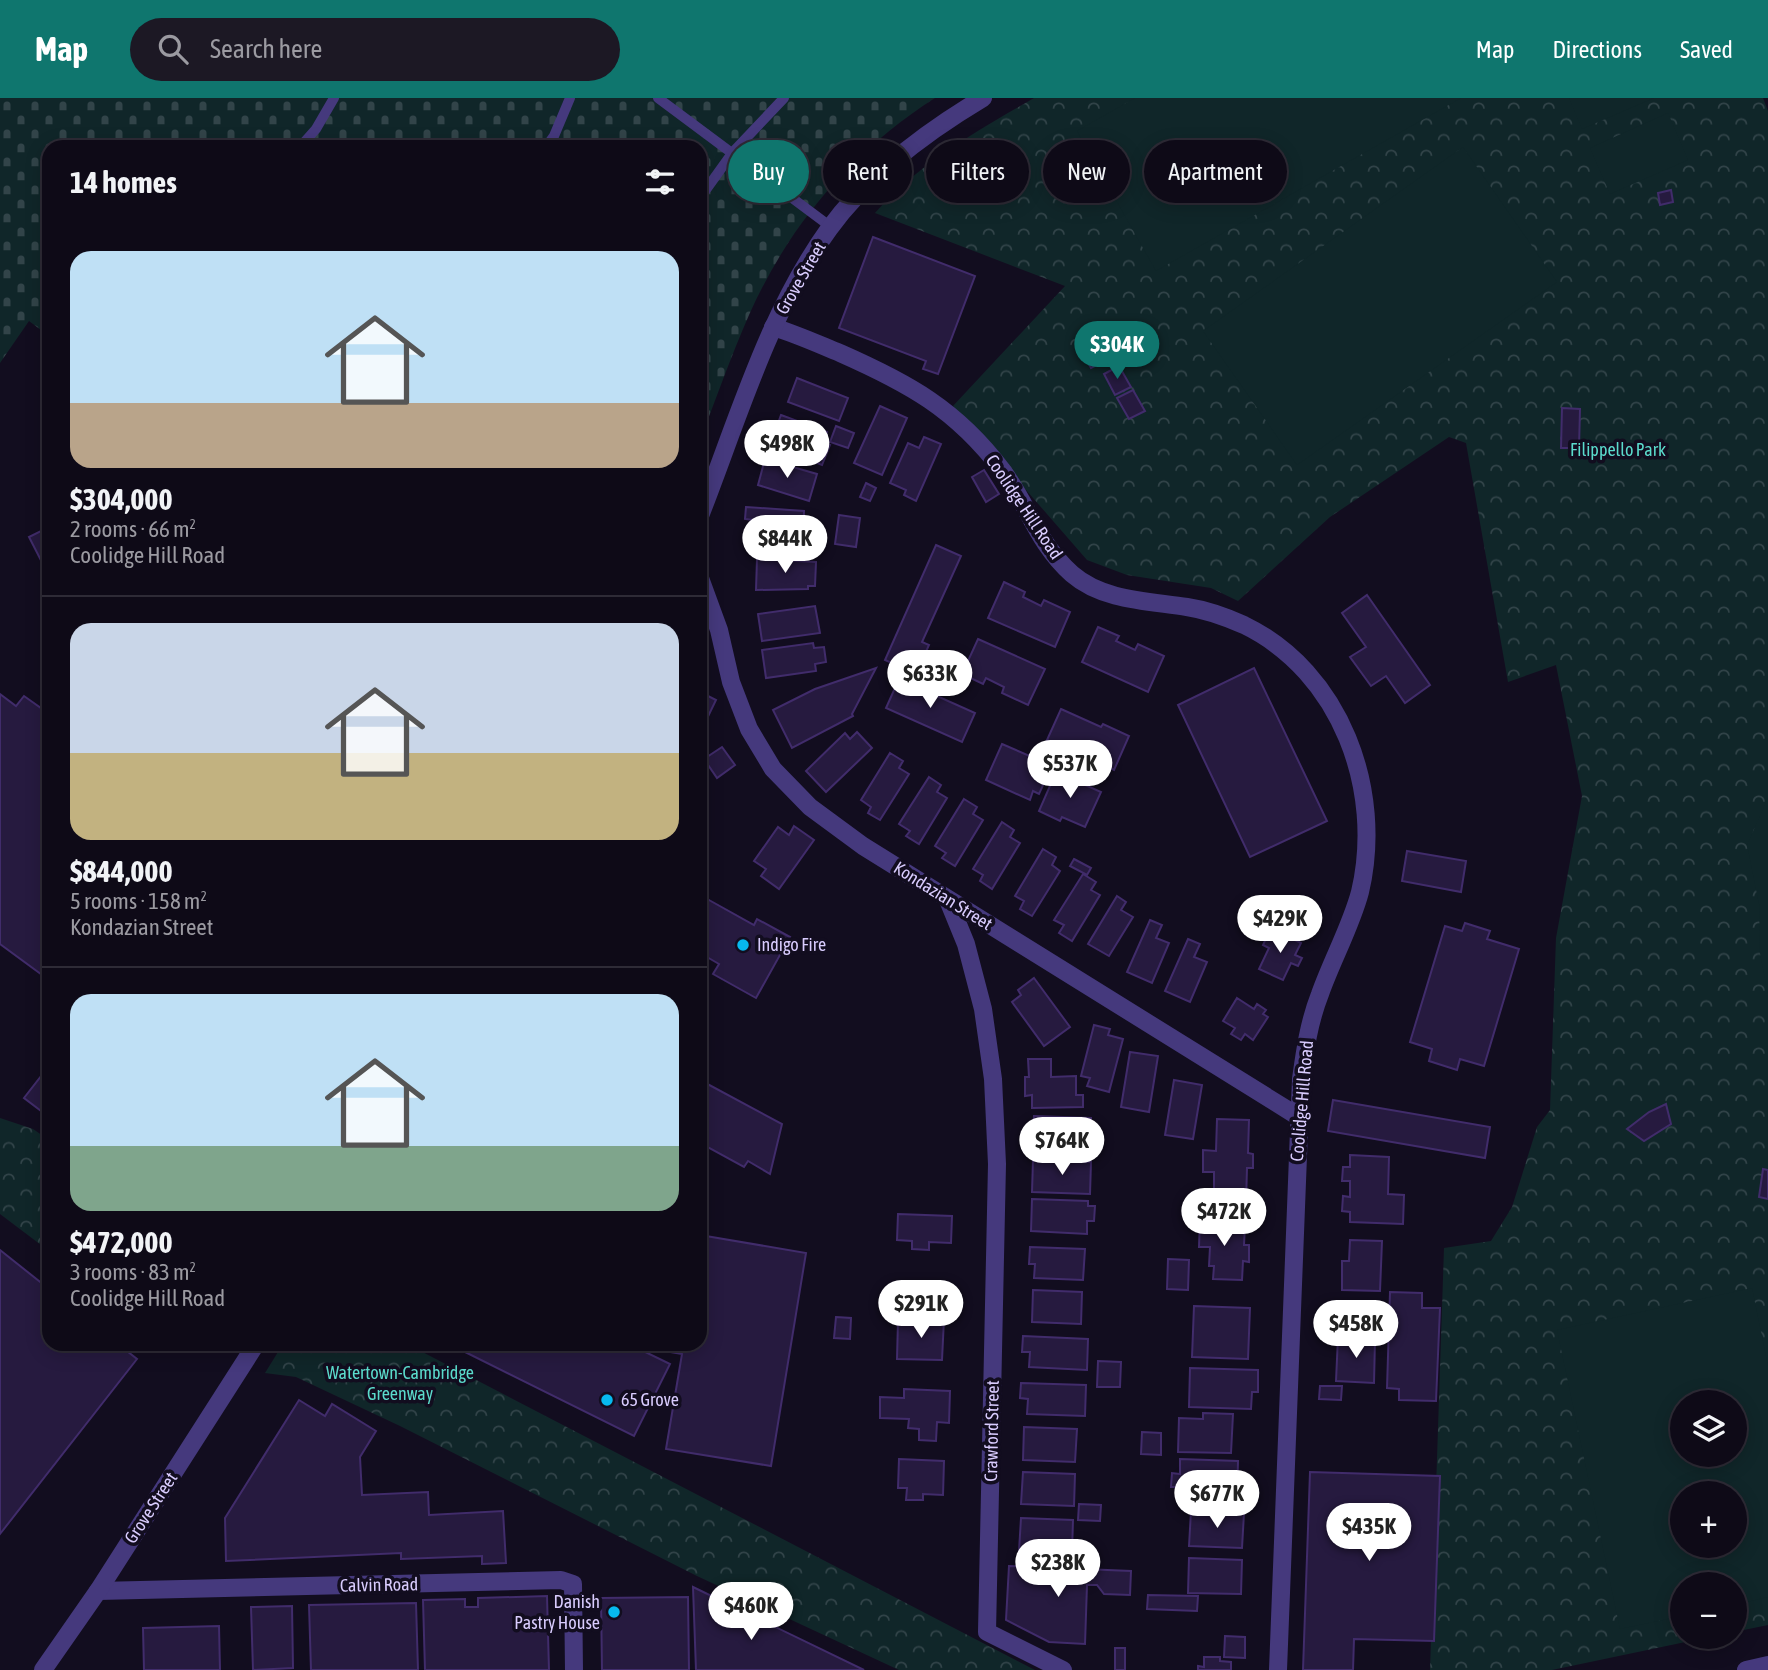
<!DOCTYPE html>
<html lang="en">
<head>
<meta charset="utf-8">
<style>
  body { margin:0; font-family:"Asap Condensed",sans-serif; background:#1c1824; color:#f1f3f6; height:100vh; display:flex; flex-direction:column; font-size:26px; white-space:nowrap }
  * { box-sizing:border-box; margin:0 }
  p { font-size:23px; color:#9b9aa1 }
  .icon { flex:none; width:38px; height:38px; fill:none; stroke:currentColor; stroke-width:2; stroke-linecap:round; stroke-linejoin:round }
  .map { position:relative; flex:1; overflow:hidden }
  .drawer { position:absolute; left:42px; top:42px; width:665px; height:1211px; display:flex; flex-direction:column; background:#0e0a17; border-radius:21px; box-shadow:0 4px 18px #0003,0 0 0 2px #2e2b36 }
  .drawer>* { flex:none }
  .top-card { position:absolute; left:728px; top:42px; width:665px; height:63px; display:flex; gap:14px }
  .tools { position:absolute; left:1670px; top:1292px; display:grid; gap:14px }
  .tools a { display:grid; place-items:center; width:77px; height:77px; border-radius:50%; background:#0e0a17; box-shadow:0 4px 18px #0003,0 0 0 2px #2e2b36; font-size:35px }
  .price { position:absolute; translate:-50% -60px; padding:0 16px; border-radius:24px; background:#fff; color:#222; font-size:23px; line-height:46px; filter:drop-shadow(0 2px 4px #0008) }
  .price::after { content:''; position:absolute; left:50%; top:42px; width:21px; height:16px; margin-left:-10px; background:inherit; clip-path:polygon(0 0,100% 0,50% 100%) }
  .price.selected { background:#0f766e; color:#fff }
  ul { padding:0; list-style:none }
  li { display:grid; align-content:center; gap:14px; height:371px; padding:0 28px }
  li+li { border-top:2px solid #2e2b36 }
  li span { display:grid; place-items:center; height:217px; border-radius:21px; color:#555 }
  li>.icon { margin-inline-start:auto }
  span .icon { width:126px; height:126px; fill:#fffc; stroke-width:1 }
  li b { font-size:30px }
  h2 { display:flex; justify-content:space-between; align-items:center; height:84px; padding:0 28px; font-size:30px }
  .tag { padding:0 24px; border-radius:32px; background:#0e0a17; box-shadow:0 4px 18px #0003,0 0 0 2px #2e2b36; font-size:24px; line-height:63px }
  .tag.selected { background:#0f766e; color:#fff }
  header { display:flex; align-items:center; gap:42px; box-sizing:border-box; height:98px; padding:0 35px; background:#0f766e; color:#fff }
  header strong { font-size:33px }
  nav { display:flex; gap:38px; margin-inline-start:auto; font-size:24px }
  .search { width:490px; height:63px; background:#1c1824; display:flex; align-items:center; gap:18px; box-sizing:border-box; padding:0 24px; border-radius:38px; color:#9b9aa1; font-size:26px }
  .map>svg:first-child { display:block }
</style>
</head>
<body>
<header>
<strong>Map</strong>
<div class="search"><svg class="icon" aria-label="search" viewBox="0 0 24 24"><circle cx="10" cy="10" r="6"/><path d="M15 15l6 6"/></svg>Search here</div>
<nav><a>Map</a><a>Directions</a><a>Saved</a></nav>
</header>
<div class="map">
<svg width="1768" height="1572" viewBox="0 0 1768 1572">
  <defs>
    <pattern id="forest-crowns" width="20" height="18" patternUnits="userSpaceOnUse" patternTransform="scale(1.75)"><rect width="20" height="18" fill="#102629"/><path d="M2 6a3 3 0 1 1 6 0M12 15a3 3 0 1 1 6 0" fill="none" stroke="#324449"/></pattern>
    <pattern id="cemetery-stones" width="16" height="16" patternUnits="userSpaceOnUse" patternTransform="scale(1.75)"><rect width="16" height="16" fill="#102629"/><path d="M2 7V4a2 2 0 0 1 4 0v3zM10 15v-3a2 2 0 0 1 4 0v3z" fill="#324449"/></pattern>
  </defs>
  <rect width="100%" height="100%" fill="#120d1f"/>
  <!-- forest -->
  <g fill="url(#forest-crowns)" fill-rule="evenodd">
    <path d="M1034,0H1763L1768,13V1527L1734,1534V1486H1682V1538H1714L1552,1572H1430L1444,1150L1491,1143L1512,1109L1537,1029L1550,1012L1556,840L1582,698L1556,567L1508,584L1466,345L1449,339L1330,419L1238,503L1211,490L1127,477L1087,462L953,308L1065,188L875,115C919,65 977,33 1034,0ZM1682,1304H1734V1356H1682ZM1682,1395H1734V1447H1682Z"/>
    <polygon points="0,1020 33,1031 49,1042 49,1153 0,1116"/>
    <polygon points="283,1246 407,1246 1035,1572 899,1572 697,1478 400,1328 296,1279 265,1275"/>
  </g>
  <!-- cemetery -->
  <path fill="url(#cemetery-stones)" d="M0,0H935C852,53 789,127 749,217C731,258 716,301 700,342V49H49V238L29,223L0,265Z"/>
  <!-- garden -->
  <g fill="#102629" fill-rule="evenodd">
    <polygon points="1135,0 1461,0 1156,173 1077,33"/>
    <polygon points="1569,0 1654,0 1582,31"/>
    <polygon points="1668,15 1688,62 1610,96 1590,50"/>
    <polygon points="1463,49 1557,184 1297,367 1203,233"/>
    <polygon points="1768,700 1768,895 1760,855 1759,806 1747,747"/>
    <path d="M1752,1190L1768,1268V1499L1734,1507V1486H1682V1518L1620,1531L1557,1232ZM1682,1304H1734V1356H1682ZM1682,1395H1734V1447H1682Z"/>
  </g>
  <!-- building -->
  <g fill="#261a3f" stroke="#412c6b" stroke-width="2">
    <polygon points="1671,92 1673,104 1660,107 1658,95"/>
    <polygon points="873,139 975,178 938,276 923,271 926,263 839,230"/>
    <polygon points="1098,245 1107,262 1091,270 1082,254"/>
    <polygon points="1119,268 1131,289 1115,297 1104,276"/>
    <polygon points="797,280 848,300 839,323 788,304"/>
    <polygon points="1133,292 1145,313 1129,321 1117,300"/>
    <polygon points="880,308 907,320 882,377 854,365"/>
    <polygon points="1562,310 1580,311 1579,350 1561,350"/>
    <polygon points="781,317 827,334 823,345 830,347 822,367 770,347"/>
    <polygon points="836,328 854,335 848,350 830,344"/>
    <polygon points="924,339 941,346 916,403 904,397 906,392 890,385 908,345 919,350"/>
    <polygon points="765,361 817,376 809,403 758,387"/>
    <polygon points="984,372 999,396 986,404 972,379"/>
    <polygon points="866,385 876,390 870,403 860,399"/>
    <polygon points="746,409 804,413 803,443 752,440 753,422 745,421"/>
    <polygon points="839,417 860,420 856,449 835,446"/>
    <polygon points="49,429 49,478 29,439"/>
    <polygon points="936,447 961,458 922,544 929,547 916,576 885,562"/>
    <polygon points="757,461 816,464 815,488 808,488 808,491 756,492"/>
    <polygon points="1004,484 1025,494 1023,499 1041,508 1044,502 1070,514 1055,549 988,520"/>
    <polygon points="1367,497 1430,587 1405,605 1386,578 1371,588 1350,559 1366,549 1342,515"/>
    <polygon points="815,508 820,535 762,543 758,516"/>
    <polygon points="1098,529 1119,538 1116,543 1135,552 1138,546 1164,558 1148,594 1082,564"/>
    <polygon points="978,541 1045,571 1028,607 1002,595 1004,589 986,580 983,586 962,576"/>
    <polygon points="813,545 814,550 824,549 826,564 815,566 816,573 766,580 762,552"/>
    <polygon points="876,570 852,616 853,618 792,650 773,612 815,591"/>
    <polygon points="1254,570 1327,723 1250,759 1178,607"/>
    <polygon points="899,581 975,615 962,644 886,610"/>
    <polygon points="700,594 716,602 701,633 700,632"/>
    <polygon points="0,596 16,608 24,598 41,610 49,599 49,882 0,846"/>
    <polygon points="1061,611 1101,629 1103,626 1129,638 1114,672 1047,642"/>
    <polygon points="857,634 872,650 826,694 806,673 845,635 850,641"/>
    <polygon points="1002,646 1046,665 1038,683 1044,685 1039,696 1033,693 1030,702 986,682"/>
    <polygon points="722,649 735,667 717,680 704,661"/>
    <polygon points="890,655 903,663 899,670 909,676 880,722 868,715 871,709 861,702"/>
    <polygon points="1056,674 1101,694 1085,729 1062,719 1060,723 1039,713"/>
    <polygon points="929,679 941,687 937,694 947,700 919,746 906,738 910,733 899,726"/>
    <polygon points="964,701 977,709 973,716 983,722 955,768 942,760 946,755 935,748"/>
    <polygon points="1002,724 1014,732 1010,739 1020,745 992,791 980,783 983,777 973,771"/>
    <polygon points="794,728 814,742 779,791 761,778 766,771 754,763 778,729 789,737"/>
    <polygon points="1043,751 1056,759 1052,767 1060,773 1032,818 1020,811 1024,803 1015,798"/>
    <polygon points="1407,753 1466,763 1461,794 1402,783"/>
    <polygon points="1074,761 1091,770 1087,777 1070,768"/>
    <polygon points="1083,776 1096,784 1091,792 1100,797 1072,843 1059,835 1064,827 1054,822"/>
    <polygon points="700,797 754,827 757,821 790,839 756,900 713,876 719,866 700,855"/>
    <polygon points="1117,798 1126,804 1121,812 1133,819 1109,858 1088,846"/>
    <polygon points="1150,822 1162,827 1156,840 1169,845 1152,885 1127,874"/>
    <polygon points="1465,825 1490,833 1487,841 1519,851 1484,968 1460,961 1457,972 1429,963 1432,951 1410,944 1445,828 1462,833"/>
    <polygon points="1277,833 1301,845 1295,857 1302,860 1298,868 1291,865 1283,882 1259,871 1269,850 1263,847 1269,834 1275,837"/>
    <polygon points="1188,841 1200,846 1194,859 1207,864 1190,904 1165,893"/>
    <polygon points="1034,880 1070,929 1044,948 1012,904 1021,897 1018,892"/>
    <polygon points="1237,900 1254,911 1257,906 1266,912 1263,916 1268,919 1253,942 1245,936 1241,942 1231,936 1235,930 1223,923"/>
    <polygon points="1094,927 1110,931 1108,937 1123,941 1109,994 1087,988 1090,980 1081,978"/>
    <polygon points="1130,954 1158,958 1149,1014 1121,1009"/>
    <polygon points="1028,961 1051,961 1051,979 1076,978 1076,997 1083,997 1083,1009 1032,1010 1032,997 1025,998 1025,979 1029,979"/>
    <polygon points="49,968 49,1019 24,1000"/>
    <polygon points="700,982 782,1026 770,1076 748,1063 744,1069 700,1045"/>
    <polygon points="1174,982 1202,987 1193,1041 1165,1037"/>
    <polygon points="1333,1002 1490,1029 1485,1060 1328,1033"/>
    <polygon points="1666,1006 1671,1026 1644,1043 1627,1031 1649,1014"/>
    <polygon points="1034,1018 1091,1020 1090,1051 1032,1049"/>
    <polygon points="1217,1021 1249,1022 1248,1055 1253,1056 1253,1070 1247,1070 1246,1104 1214,1103 1214,1074 1203,1074 1203,1052 1216,1053"/>
    <polygon points="1350,1057 1389,1059 1388,1096 1404,1097 1403,1126 1350,1124 1350,1114 1342,1113 1343,1098 1350,1099 1350,1083 1342,1083 1343,1069 1350,1069"/>
    <polygon points="1033,1062 1091,1064 1090,1096 1032,1094"/>
    <polygon points="1763,1071 1768,1072 1768,1101 1759,1099"/>
    <polygon points="1032,1101 1088,1103 1088,1108 1095,1108 1094,1123 1087,1123 1087,1136 1031,1133"/>
    <polygon points="898,1116 952,1118 951,1145 929,1144 929,1152 912,1151 912,1143 897,1142"/>
    <polygon points="1200,1118 1219,1119 1218,1126 1245,1127 1244,1147 1249,1147 1249,1164 1243,1163 1242,1182 1213,1181 1214,1168 1209,1168 1210,1149 1199,1149"/>
    <polygon points="700,1137 806,1155 771,1368 666,1351 682,1256 664,1253 666,1246 700,1246"/>
    <polygon points="1350,1142 1382,1143 1380,1193 1342,1192 1342,1163 1349,1163"/>
    <polygon points="1030,1149 1085,1151 1083,1182 1034,1180 1035,1166 1029,1166"/>
    <polygon points="0,1152 49,1191 49,1246 118,1246 137,1261 0,1436"/>
    <polygon points="1168,1161 1189,1162 1188,1192 1167,1191"/>
    <polygon points="1033,1192 1082,1194 1081,1226 1032,1224"/>
    <polygon points="1390,1194 1422,1195 1422,1210 1440,1210 1436,1303 1399,1302 1399,1291 1387,1290"/>
    <polygon points="1194,1208 1250,1210 1248,1261 1192,1259"/>
    <polygon points="836,1219 851,1220 850,1241 834,1240"/>
    <polygon points="925,1220 944,1221 942,1262 897,1261 898,1223 925,1224"/>
    <polygon points="1023,1238 1088,1241 1087,1272 1029,1269 1030,1254 1022,1254"/>
    <polygon points="1338,1239 1375,1241 1374,1285 1336,1283"/>
    <polygon points="449,1246 629,1246 670,1266 634,1338"/>
    <polygon points="1098,1263 1121,1264 1120,1289 1097,1289"/>
    <polygon points="1190,1270 1258,1272 1258,1294 1252,1294 1251,1311 1189,1309"/>
    <polygon points="1021,1285 1086,1287 1085,1318 1027,1316 1028,1301 1020,1300"/>
    <polygon points="1320,1288 1342,1288 1341,1302 1319,1301"/>
    <polygon points="904,1291 950,1293 949,1325 937,1324 936,1343 919,1342 919,1331 908,1330 909,1321 880,1320 880,1299 904,1300"/>
    <polygon points="299,1302 325,1318 332,1306 376,1333 360,1359 362,1397 428,1394 429,1417 503,1413 506,1465 482,1466 482,1458 401,1461 401,1455 226,1463 225,1420"/>
    <polygon points="1203,1315 1233,1316 1231,1355 1178,1354 1179,1320 1203,1321"/>
    <polygon points="1024,1329 1077,1331 1075,1364 1023,1362"/>
    <polygon points="1142,1334 1161,1335 1161,1357 1141,1356"/>
    <polygon points="899,1361 944,1363 943,1397 923,1396 923,1402 906,1402 907,1390 898,1390"/>
    <polygon points="1180,1361 1238,1363 1237,1403 1179,1401 1180,1389 1171,1389 1172,1375 1180,1376"/>
    <polygon points="1023,1374 1075,1376 1074,1408 1021,1406"/>
    <polygon points="1310,1374 1440,1378 1434,1543 1354,1541 1353,1572 1303,1572"/>
    <polygon points="1079,1406 1101,1407 1100,1423 1078,1422"/>
    <polygon points="1191,1413 1244,1415 1242,1450 1189,1448"/>
    <polygon points="1021,1420 1073,1422 1072,1454 1019,1453"/>
    <polygon points="1189,1460 1242,1462 1241,1496 1188,1495"/>
    <polygon points="1009,1468 1131,1473 1130,1497 1104,1496 1097,1487 1087,1487 1085,1546 1049,1544 1006,1522"/>
    <polygon points="693,1489 864,1572 696,1572"/>
    <polygon points="1148,1497 1198,1498 1197,1513 1147,1511"/>
    <polygon points="547,1498 549,1572 425,1572 423,1502 465,1501 465,1509 478,1509 478,1500"/>
    <polygon points="688,1499 689,1572 602,1572 601,1500"/>
    <polygon points="416,1505 418,1572 311,1572 309,1507"/>
    <polygon points="292,1508 293,1570 253,1572 251,1509"/>
    <polygon points="219,1528 220,1572 144,1572 143,1530"/>
    <polygon points="1225,1538 1245,1539 1245,1560 1224,1559"/>
    <rect x="1115" y="1550" width="10" height="22"/>
    <polygon points="1204,1559 1220,1559 1220,1563 1231,1564 1231,1572 1198,1572 1198,1568 1204,1569"/>
  </g>
  <g fill="none" stroke-linecap="round" stroke-linejoin="round">
    <!-- service -->
    <g stroke="#45397d" stroke-width="10">
      <polyline points="658,0 831,129"/>
      <polyline points="300,49 316,31 334,0"/>
      <polyline points="546,49 554,38 570,0"/>
      <polyline points="700,100 733,54 784,0"/>
    </g>
    <!-- minor -->
    <g stroke="#45397d" stroke-width="18">
      <path d="M773,229C796,236 818,246 840,255C908,285 956,311 1002,372C1029,408 1037,445 1072,476C1103,503 1149,503 1187,509C1207,512 1226,519 1244,527C1341,574 1384,692 1360,794C1351,828 1332,862 1320,896C1309,924 1305,952 1301,981L1278,1572"/>
      <polyline points="700,480 719,532 731,584 749,631 773,671 810,709 863,748 1299,1019"/>
      <polyline points="948,802 966,846 983,911 993,981 997,1066 987,1534 1063,1572"/>
      <polyline points="98,1493 561,1482 573,1486 574,1572"/>
    </g>
    <!-- tertiary -->
    <g stroke="#45397d" stroke-width="18">
      <path d="M700,418C738,321 768,216 829,131C868,77 926,34 983,0"/>
      <polyline points="43,1572 98,1493 256,1246"/>
      <polyline points="1746,1572 1768,1567"/>
    </g>
  </g>
  <!-- markers -->
  <g fill="#07b9ef" stroke="#120d1f" stroke-width="2.5">
    <circle cx="743" cy="847" r="7"/>
    <circle cx="607" cy="1302" r="7"/>
    <circle cx="614" cy="1514" r="7"/>
  </g>
  <g text-anchor="middle" stroke-width="7" stroke-linejoin="round" paint-order="stroke">
    <!-- street labels -->
    <g font-size="18" fill="#d9ccfe" stroke="#120d1f">
      <text transform="translate(801 180) rotate(-60)" y="6">Grove Street</text>
      <text transform="translate(1024 409) rotate(56)" y="6">Coolidge Hill Road</text>
      <text transform="translate(943 798) rotate(32)" y="6">Kondazian Street</text>
      <text transform="translate(1302 1003) rotate(-85)" y="6">Coolidge Hill Road</text>
      <text transform="translate(992 1333) rotate(-89)" y="6">Crawford Street</text>
      <text transform="translate(151 1410) rotate(-57)" y="6">Grove Street</text>
      <text transform="translate(379 1487) rotate(-1)" y="6">Calvin Road</text>
    </g>
    <!-- park labels -->
    <g font-size="18" fill="#5bdbcc" stroke="#120d1f">
      <text x="1618" y="358">Filippello Park</text>
      <text x="400" y="1281">Watertown-Cambridge<tspan x="400" dy="21">Greenway</tspan></text>
    </g>
    <!-- poi labels -->
    <g font-size="18" fill="#d9ccfe" stroke="#120d1f" text-anchor="start">
      <text x="757" y="853">Indigo Fire</text>
      <text x="621" y="1308">65 Grove</text>
      <text x="600" y="1510" text-anchor="end">Danish<tspan x="600" dy="21">Pastry House</tspan></text>
    </g>
  </g>
</svg>
<div class="tools">
<a><svg class="icon" aria-label="layers" viewBox="0 0 24 24"><path d="M12 4l9 5-9 5-9-5zM3 14l9 5 9-5"/></svg></a>
<a>+</a>
<a>−</a>
</div>
<b class="price selected" style="left:1117px;top:283px">$304K</b>
<b class="price" style="left:787px;top:382px">$498K</b>
<b class="price" style="left:785px;top:477px">$844K</b>
<b class="price" style="left:930px;top:612px">$633K</b>
<b class="price" style="left:1070px;top:702px">$537K</b>
<b class="price" style="left:1280px;top:857px">$429K</b>
<b class="price" style="left:1062px;top:1079px">$764K</b>
<b class="price" style="left:1224px;top:1150px">$472K</b>
<b class="price" style="left:921px;top:1242px">$291K</b>
<b class="price" style="left:1356px;top:1262px">$458K</b>
<b class="price" style="left:1217px;top:1432px">$677K</b>
<b class="price" style="left:1369px;top:1465px">$435K</b>
<b class="price" style="left:1058px;top:1501px">$238K</b>
<b class="price" style="left:751px;top:1544px">$460K</b>
<div class="top-card">
<a class="tag selected">Buy</a>
<a class="tag">Rent</a>
<a class="tag">Filters</a>
<a class="tag">New</a>
<a class="tag">Apartment</a>
</div>
<section class="drawer">
<h2>14 homes<svg class="icon" aria-label="filters" viewBox="0 0 24 24"><path d="M4 7h16M4 17h16"/><circle cx="9" cy="7" r="2"/><circle cx="15" cy="17" r="2"/></svg></h2>
<ul>
<li><span style="background:linear-gradient(#bfe0f5 70%,#b9a48a 0)"><svg class="icon" aria-label="home" viewBox="0 0 24 24"><path d="M3 11l9-7 9 7M6 9v11h12V9"/></svg></span><div><b>$304,000</b><p>2 rooms · 66 m²</p><p>Coolidge Hill Road</p></div></li>
<li><span style="background:linear-gradient(#c9d6e8 60%,#c2b280 0)"><svg class="icon" aria-label="home" viewBox="0 0 24 24"><path d="M3 11l9-7 9 7M6 9v11h12V9"/></svg></span><div><b>$844,000</b><p>5 rooms · 158 m²</p><p>Kondazian Street</p></div></li>
<li><span style="background:linear-gradient(#bfe0f5 70%,#7fa58c 0)"><svg class="icon" aria-label="home" viewBox="0 0 24 24"><path d="M3 11l9-7 9 7M6 9v11h12V9"/></svg></span><div><b>$472,000</b><p>3 rooms · 83 m²</p><p>Coolidge Hill Road</p></div></li>
</ul>
</section>
</div>
</body>
</html>
